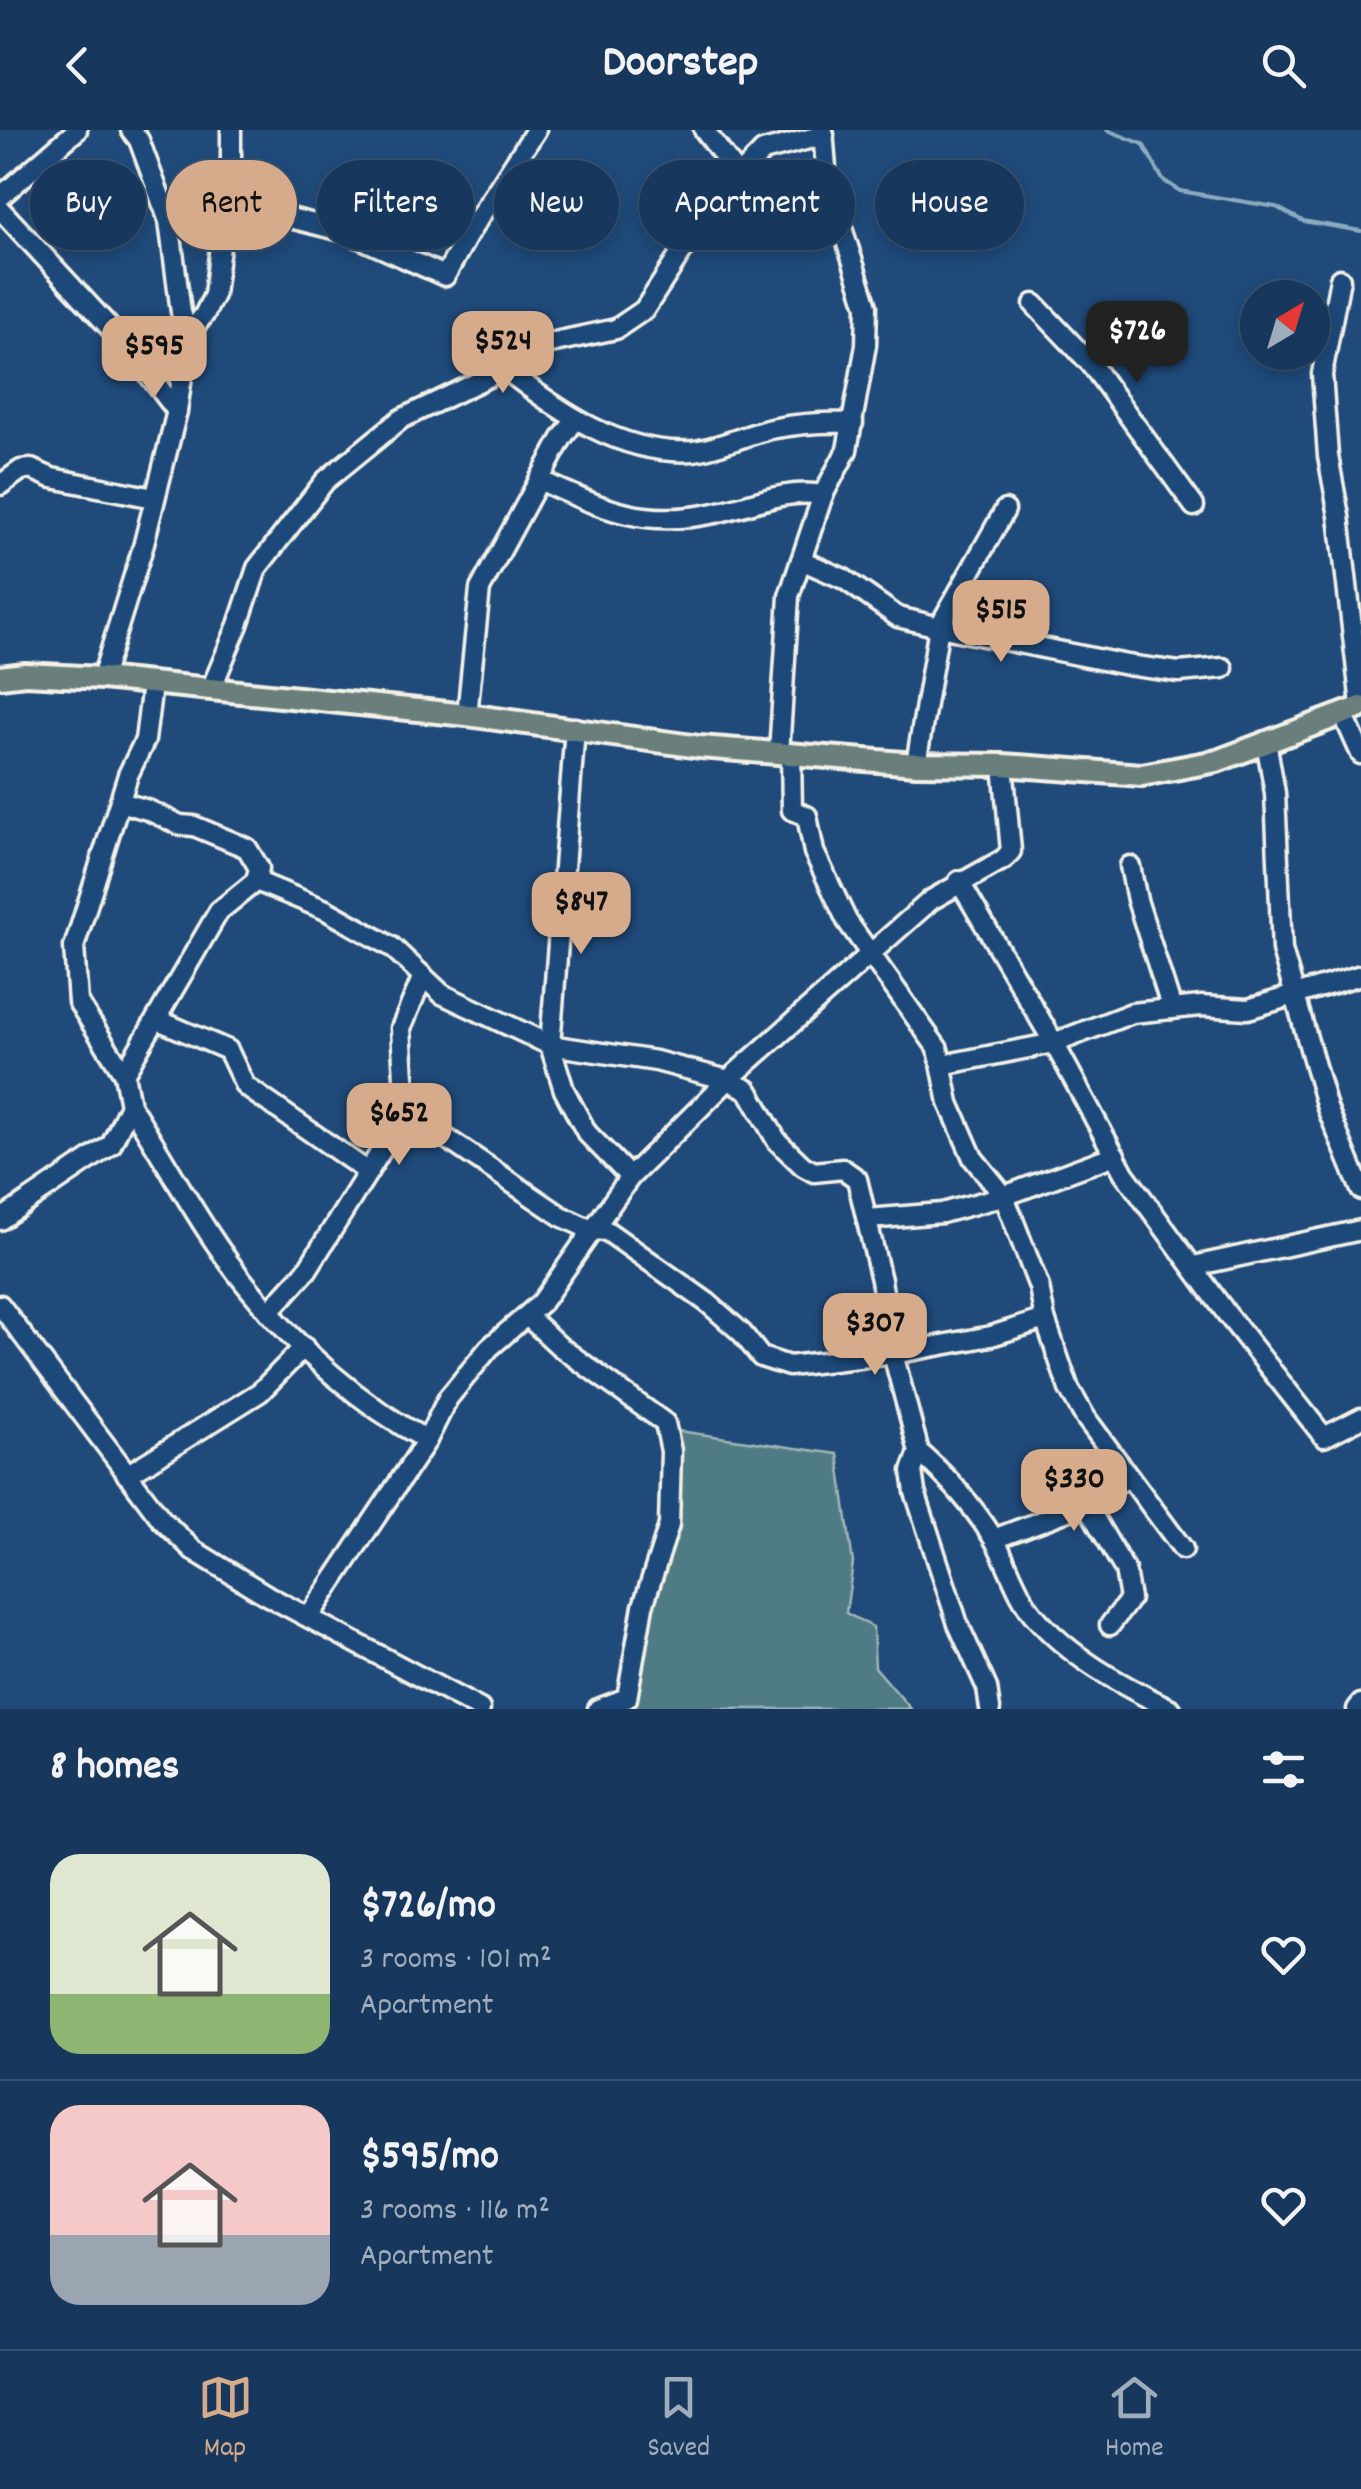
<!DOCTYPE html>
<html lang="en">
<head>
<meta charset="utf-8">
<style>
  body { margin:0; font-family:Dekko,sans-serif; background:#203f62; color:#f1f3f6; height:100vh; display:flex; flex-direction:column; font-size:38px; white-space:nowrap }
  * { box-sizing:border-box; margin:0 }
  p { font-size:32px; color:#9eacbb }
  .icon { flex:none; width:55px; height:55px; fill:none; stroke:currentColor; stroke-width:2; stroke-linecap:round; stroke-linejoin:round }
  .map { position:relative; height:1579px; overflow:hidden }
  .panel { display:flex; flex-direction:column; background:#17385c; flex:1 }
  .panel>* { flex:none }
  .top-card { position:absolute; left:30px; top:30px; width:1302px; height:90px; display:flex; gap:20px }
  .needle { width:65px; rotate:38deg }
  .tools { position:absolute; left:1240px; top:150px; display:grid; gap:20px }
  .tools a { display:grid; place-items:center; width:90px; height:90px; border-radius:50%; background:#17385c; box-shadow:0 5px 15px #0003,0 0 0 2px #365272; font-size:50px }
  .price { position:absolute; translate:-50% -85px; padding:0 22px; border-radius:20px; background:#d6ab8b; color:#111; font-size:32px; line-height:65px; filter:drop-shadow(0 2px 5px #0008) }
  .price::after { content:''; position:absolute; left:50%; top:60px; width:30px; height:22px; margin-left:-15px; background:inherit; clip-path:polygon(0 0,100% 0,50% 100%) }
  .price.current { background:#222; color:#fff }
  ul { padding:0; list-style:none }
  li { display:flex; align-items:center; gap:30px; height:250px; padding:0 50px }
  li+li { border-top:2px solid #365272 }
  li span { display:grid; place-items:center; flex:none; width:280px; height:200px; border-radius:30px; color:#555 }
  li>.icon { margin-inline-start:auto }
  span .icon { width:120px; height:120px; fill:#fffc; stroke-width:1 }
  li b { font-size:42px }
  h2 { display:flex; justify-content:space-between; align-items:center; height:120px; padding:0 50px; font-size:42px }
  .pill { padding:0 35px; border-radius:45px; background:#17385c; box-shadow:0 5px 15px #0003,0 0 0 2px #365272; font-size:35px; line-height:90px }
  .pill.current { background:#d6ab8b; color:#111 }
  header { display:flex; justify-content:space-between; align-items:center; height:130px; padding:0 50px; background:#17385c; font-size:45px; font-weight:700 }
  .menu { display:flex; justify-content:space-around; align-items:center; height:140px; border-top:2px solid #365272; background:#17385c; font-size:28px; color:#9eacbb }
  .menu a { display:grid; justify-items:center; gap:5px }
  .menu .current { color:#d6ab8b }
  .map>svg:first-child { display:block }
</style>
</head>
<body>
<header><svg class="icon" aria-label="back" viewBox="0 0 24 24"><path d="M15 5l-7 7 7 7"/></svg>Doorstep<svg class="icon" aria-label="search" viewBox="0 0 24 24"><circle cx="10" cy="10" r="6"/><path d="M15 15l6 6"/></svg></header>
<div class="map">
<svg width="1361" height="1579" viewBox="0 0 1361 1579">
  <rect width="100%" height="100%" fill="#1f4a7a"/>
  <filter id="ink" filterUnits="userSpaceOnUse"><feTurbulence type="fractalNoise" baseFrequency=".01" numOctaves="2"/><feDisplacementMap in="SourceGraphic" scale="20" xChannelSelector="R" yChannelSelector="G"/><feConvolveMatrix kernelMatrix="1 2 1 2 8 2 1 2 1" color-interpolation-filters="sRGB"/></filter>
  <g filter="url(#ink)">
    <!-- green -->
    <polygon fill="#507c84" stroke="#a2b6b6" stroke-width="2.5" points="672,1300 838,1324 853,1433 846,1483 873,1497 875,1537 911,1579 629,1579 670,1391"/>
    <g fill="none" stroke-linecap="round" stroke-linejoin="round">
      <!-- stream -->
      <polyline stroke="#8cabbf" stroke-width="4" points="1107,0 1143,14 1163,50 1180,61 1276,77 1303,91 1361,101"/>
      <!-- minor casing -->
      <g stroke="#f4f1e8" stroke-width="25">
        <g id="minor">
          <polyline points="131,0 139,10 169,91 181,182 188,205"/>
          <polyline points="704,0 739,46"/>
          <polyline points="0,67 77,0"/>
          <polyline points="226,72 346,102 445,146 469,103 536,0"/>
          <polyline points="0,79 126,215 177,281"/>
          <polyline points="1340,149 1322,244 1328,326 1339,386 1361,575"/>
          <polyline points="1034,174 1091,234 1194,376"/>
          <path d="M505,239C558,281 622,326 693,321C721,318 748,303 776,298C802,293 827,292 853,293"/>
          <path d="M539,350C600,377 640,398 710,384C747,377 785,358 823,365"/>
          <polyline points="0,355 21,340 31,339 52,348 154,368"/>
          <polyline points="801,430 844,449 898,487 939,497 1127,535 1179,542 1223,538"/>
          <polyline points="102,548 143,417 177,281 188,205 204,185 214,165 231,28 231,0"/>
          <path d="M152,555L145,610L128,645L74,817L78,872L124,944L130,975C170,1037 205,1106 252,1162C299,1220 361,1275 427,1310"/>
          <polyline points="211,559 238,495 257,438 325,351 401,289 505,239 550,213 616,199 644,180 683,120 739,46 763,21 824,5"/>
          <polyline points="1343,584 1361,624"/>
          <polyline points="467,585 480,459 562,308 576,289"/>
          <polyline points="575,598 550,915 564,960 587,1003 630,1047"/>
          <polyline points="1266,611 1275,663 1282,820 1327,978 1361,1060"/>
          <polyline points="779,623 789,466 823,365 847,320 866,215 867,176 827,51 823,0"/>
          <polyline points="791,624 792,680 807,686 814,722 847,791 938,919 949,973 973,1028 1004,1066 1039,1157 1045,1189 1069,1259 1085,1287 1183,1419"/>
          <polyline points="916,634 939,497 1005,380"/>
          <polyline points="120,672 148,680 180,695 194,696 247,718 259,738 256,751"/>
          <polyline points="1130,736 1137,770 1172,879"/>
          <polyline points="256,751 326,780 392,817 442,864 550,915 656,931 728,950 748,960 777,1011 803,1036 814,1042 843,1039 857,1049 881,1150 893,1224 919,1322 912,1341 915,1362 958,1494 987,1558 990,1579"/>
          <polyline points="959,751 1054,913 1124,1043 1227,1184 1324,1307 1361,1288"/>
          <polyline points="158,890 228,920 245,956 368,1042"/>
          <polyline points="942,935 1054,913 1132,883 1201,876 1248,879 1361,845"/>
          <polyline points="124,944 219,781 256,751"/>
          <polyline points="406,981 561,1086 591,1100 607,1101 708,1173 742,1203 761,1227 789,1236 893,1224 991,1206 1045,1189"/>
          <polyline points="868,1089 942,1083 1004,1066 1115,1025"/>
          <polyline points="0,1090 111,1015 130,975"/>
          <polyline points="1194,1136 1361,1100"/>
          <polyline points="0,1175 162,1390 193,1420 268,1466 480,1579"/>
          <polyline points="269,1182 307,1140 406,981 401,898 423,846"/>
          <polyline points="527,1186 559,1216 665,1293 671,1321 669,1395 643,1476 627,1568 598,1579"/>
          <path d="M919,1322C948,1347 974,1377 994,1409C1008,1433 1016,1463 1033,1484C1069,1527 1121,1555 1171,1579"/>
          <polyline points="127,1345 260,1262 304,1217"/>
          <polyline points="1086,1374 1125,1440 1130,1469 1110,1495"/>
          <polyline points="994,1409 1086,1374 1128,1347"/>
          <polyline points="309,1487 427,1310 448,1268 489,1218 542,1172 630,1047 728,950 931,770 1004,729 1011,721 1003,635"/>
          <polyline points="1357,1579 1361,1574"/>
        </g>
      </g>
      <!-- major casing -->
      <g stroke="#f4f1e8" stroke-width="28">
        <polyline id="major" points="0,547 25,544 102,548 467,585 700,617 916,634 1003,635 1142,645 1217,631 1361,577"/>
      </g>
      <!-- minor -->
      <use href="#minor" stroke="#1f4a7a" stroke-width="18"/>
      <!-- major -->
      <use href="#major" stroke="#6b7f7c" stroke-width="20"/>
    </g>
  </g>
</svg>
<div class="tools">
<a><svg class="needle" viewBox="-14 -14 28 28"><path d="M0-13l5 13h-10z" fill="#e53935"/><path d="M0 13l5-13h-10z" fill="#9eacbb"/></svg></a>
</div>
<b class="price current" style="left:1137px;top:256px">$726</b>
<b class="price" style="left:503px;top:266px">$524</b>
<b class="price" style="left:154px;top:271px">$595</b>
<b class="price" style="left:1001px;top:535px">$515</b>
<b class="price" style="left:581px;top:827px">$847</b>
<b class="price" style="left:399px;top:1038px">$652</b>
<b class="price" style="left:875px;top:1248px">$307</b>
<b class="price" style="left:1074px;top:1404px">$330</b>
<div class="top-card">
<a class="pill">Buy</a>
<a class="pill current">Rent</a>
<a class="pill">Filters</a>
<a class="pill">New</a>
<a class="pill">Apartment</a>
<a class="pill">House</a>
</div>
</div>
<section class="panel">
<h2>8 homes<svg class="icon" aria-label="filters" viewBox="0 0 24 24"><path d="M4 7h16M4 17h16"/><circle cx="9" cy="7" r="2"/><circle cx="15" cy="17" r="2"/></svg></h2>
<ul>
<li><span style="background:linear-gradient(#dfe7d0 70%,#8fb573 0)"><svg class="icon" aria-label="home" viewBox="0 0 24 24"><path d="M3 11l9-7 9 7M6 9v11h12V9"/></svg></span><div><b>$726/mo</b><p>3 rooms · 101 m²</p><p>Apartment</p></div><svg class="icon" aria-label="heart" viewBox="0 0 24 24"><path d="M12 20l-8-8c-3-5 5-10 8-4 3-6 11-1 8 4z"/></svg></li>
<li><span style="background:linear-gradient(#f6c9c9 65%,#9aa5b1 0)"><svg class="icon" aria-label="home" viewBox="0 0 24 24"><path d="M3 11l9-7 9 7M6 9v11h12V9"/></svg></span><div><b>$595/mo</b><p>3 rooms · 116 m²</p><p>Apartment</p></div><svg class="icon" aria-label="heart" viewBox="0 0 24 24"><path d="M12 20l-8-8c-3-5 5-10 8-4 3-6 11-1 8 4z"/></svg></li>
</ul>
</section>
<nav class="menu">
<a class="current"><svg class="icon" aria-label="map" viewBox="0 0 24 24"><path d="M3 6l6-2 6 2 6-2v14l-6 2-6-2-6 2zM9 4v14M15 6v14"/></svg>Map</a>
<a><svg class="icon" aria-label="saved" viewBox="0 0 24 24"><path d="M7 4h10v16l-5-4-5 4z"/></svg>Saved</a>
<a><svg class="icon" aria-label="home" viewBox="0 0 24 24"><path d="M3 11l9-7 9 7M6 9v11h12V9"/></svg>Home</a>
</nav>
</body>
</html>
